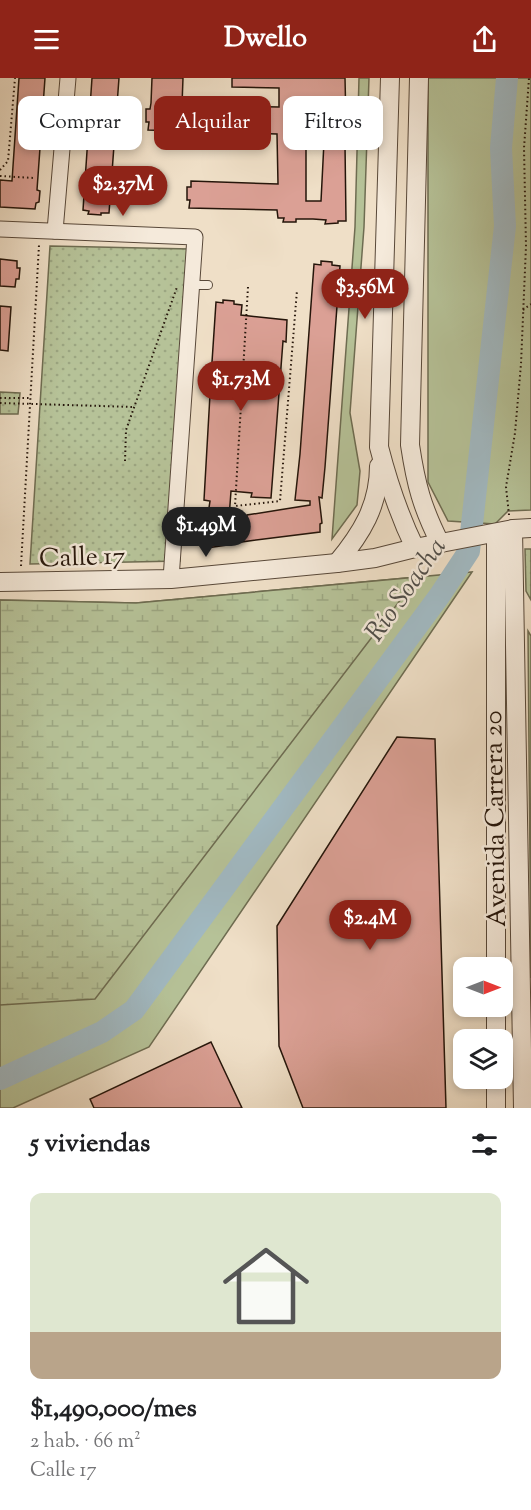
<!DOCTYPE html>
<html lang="es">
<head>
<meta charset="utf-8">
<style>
  body { margin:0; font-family:"Sorts Mill Goudy",serif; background:#f2f2f2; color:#202124; height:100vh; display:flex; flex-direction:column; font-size:22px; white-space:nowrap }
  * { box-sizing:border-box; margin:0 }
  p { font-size:20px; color:#757577 }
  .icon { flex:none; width:33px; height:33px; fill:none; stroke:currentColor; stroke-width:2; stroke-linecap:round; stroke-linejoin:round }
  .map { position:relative; height:1030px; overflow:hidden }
  .panel { display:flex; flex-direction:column; background:#fff; flex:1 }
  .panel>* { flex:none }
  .banner { position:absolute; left:18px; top:18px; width:495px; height:54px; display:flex; gap:12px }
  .needle { width:39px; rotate:90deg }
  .fabs { position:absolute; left:453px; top:879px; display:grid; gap:12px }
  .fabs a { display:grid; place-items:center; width:60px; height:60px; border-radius:12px; background:#fff; box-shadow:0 3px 9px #0003; font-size:30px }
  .price { position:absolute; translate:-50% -51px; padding:0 14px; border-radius:21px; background:#8f2418; color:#fff; font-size:20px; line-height:39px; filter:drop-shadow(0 2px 3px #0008) }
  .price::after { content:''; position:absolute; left:50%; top:36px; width:18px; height:14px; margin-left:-9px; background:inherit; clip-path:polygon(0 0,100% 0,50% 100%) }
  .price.current { background:#222; color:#fff }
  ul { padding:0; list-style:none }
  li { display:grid; align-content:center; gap:12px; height:318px; padding:0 30px }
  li+li { border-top:2px solid #e0e0e0 }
  li span { display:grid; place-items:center; height:186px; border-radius:12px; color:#555 }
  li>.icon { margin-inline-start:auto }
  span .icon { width:108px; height:108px; fill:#fffc; stroke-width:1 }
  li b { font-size:26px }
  h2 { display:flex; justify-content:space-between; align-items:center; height:72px; padding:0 30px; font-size:26px }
  .tag { padding:0 21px; border-radius:12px; background:#fff; box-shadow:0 3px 9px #0003; font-size:21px; line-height:54px }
  .tag.current { background:#8f2418; color:#fff }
  header { display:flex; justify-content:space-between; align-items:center; height:78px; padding:0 30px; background:#8f2418; color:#fff; font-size:27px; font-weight:800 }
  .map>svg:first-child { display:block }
</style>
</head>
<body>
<header><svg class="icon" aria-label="menu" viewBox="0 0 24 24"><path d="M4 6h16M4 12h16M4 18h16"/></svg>Dwello<svg class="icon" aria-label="share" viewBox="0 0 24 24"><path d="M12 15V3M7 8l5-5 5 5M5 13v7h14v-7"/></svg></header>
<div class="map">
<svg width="531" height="1030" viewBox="0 0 531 1030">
  <defs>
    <pattern id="wetland-marsh" width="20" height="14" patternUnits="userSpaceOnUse" patternTransform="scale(1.5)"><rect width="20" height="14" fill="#b6c298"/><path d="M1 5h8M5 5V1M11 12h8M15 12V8" fill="none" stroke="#9ca682"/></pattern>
    <pattern id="park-dots" width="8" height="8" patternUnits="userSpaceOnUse" patternTransform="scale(1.5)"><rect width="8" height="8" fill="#b6c298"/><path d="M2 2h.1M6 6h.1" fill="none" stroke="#9ca682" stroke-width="1.8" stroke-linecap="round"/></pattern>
  </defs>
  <rect width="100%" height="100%" fill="#efdfc7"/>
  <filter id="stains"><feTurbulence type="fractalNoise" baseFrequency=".00333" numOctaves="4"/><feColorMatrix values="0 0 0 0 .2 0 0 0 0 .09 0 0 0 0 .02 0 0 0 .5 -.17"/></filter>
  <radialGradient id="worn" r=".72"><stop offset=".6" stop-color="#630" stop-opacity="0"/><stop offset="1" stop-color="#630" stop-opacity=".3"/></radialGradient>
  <!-- green -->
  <g fill="#b6c298" stroke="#6e6c51" stroke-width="1.5">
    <polygon points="359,0 369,0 364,149 350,335 360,393 357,427 332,461 355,149"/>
    <polygon points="428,0 531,0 531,432 508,433 495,446 448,443 428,404"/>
    <polygon points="472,494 149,969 13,1030 0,1030 0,522 136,525"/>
    <polygon points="528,553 531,558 531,900"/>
  </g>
  <!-- wetland -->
  <polygon fill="url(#wetland-marsh)" stroke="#6e6c51" stroke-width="1.5" points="418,499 95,921 0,927 0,522 136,525"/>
  <!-- park -->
  <g fill="url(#park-dots)" stroke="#6e6c51" stroke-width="1.5">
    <polygon points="50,168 190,171 180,483 30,486"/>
    <polygon points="0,314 20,315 18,336 0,336"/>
    <polygon points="525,471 531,471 531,522 526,513"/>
  </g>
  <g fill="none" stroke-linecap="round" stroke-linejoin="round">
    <!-- river -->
    <polyline stroke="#a1b9c2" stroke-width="22" points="0,1001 102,954 134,932 440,517 469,473 505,148 501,70 507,0"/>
  </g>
  <!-- building -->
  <g fill="#dba095" stroke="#25150a" stroke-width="1.5" fill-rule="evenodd">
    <polygon points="19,0 45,0 37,112 40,113 39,124 36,125 35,131 0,129 0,102 12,103"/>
    <polygon points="92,0 119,0 109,135 101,135 101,137 88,136 89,133 83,132"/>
    <path d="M152,0H183L182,27L279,29V10L232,9V0H345L346,45H338L336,66L345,67L346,143H338V145L325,146L326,142L313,141H296V144H283L284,140H278L277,132L189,130L190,122H187V109H191V103L278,106L277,56L148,52L149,44H146V31H150L151,25ZM305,44H325L321,123H306V66H296L298,46H305Z"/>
    <polygon points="0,181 17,183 17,190 20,190 19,201 16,201 15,209 0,208"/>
    <polygon points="321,183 332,184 332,187 340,188 325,389 322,420 319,419 322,445 320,446 320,454 241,464 247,437 310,427 310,423 295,422 300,376 314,186 321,187"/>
    <polygon points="223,222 234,223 234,226 242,227 241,237 287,242 286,264 283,263 271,420 251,419 252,415 231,413 227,467 207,470 205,462 203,462 201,450 205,449 204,443 207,443 210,423 204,422 211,299 216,224 223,225"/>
    <polygon points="0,228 11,229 8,273 0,272"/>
    <polygon points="397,659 435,661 446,1030 303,1030 279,968 277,848"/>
    <polygon points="211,964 242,1030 94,1030 90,1021"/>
  </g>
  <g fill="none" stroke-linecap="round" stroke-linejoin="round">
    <!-- service casing -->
    <g stroke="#584839" stroke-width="10">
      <polyline id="service" points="191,207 208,207"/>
    </g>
    <!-- minor casing -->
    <g stroke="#584839" stroke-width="17">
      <g id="minor">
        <polyline points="0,151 195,159 171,501"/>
        <polyline points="55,153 68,0"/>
      </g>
    </g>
    <!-- tertiary casing -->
    <g stroke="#584839" stroke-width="20">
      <g id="tertiary">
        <path d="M390,0L379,369C388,404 399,437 415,470"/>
        <path d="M419,0L410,367C416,407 422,429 440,465"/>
        <polyline points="513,451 523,1030"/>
        <path d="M337,485C361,456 379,428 379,388"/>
        <polyline points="0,504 171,501 337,485 375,480 415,470 513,451 531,450"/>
        <polyline points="496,890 496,455"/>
        <polyline points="496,928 496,962"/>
        <polyline points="496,1000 496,1030"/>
      </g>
    </g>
    <!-- path -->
    <g stroke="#25150a" stroke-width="2" stroke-dasharray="1.5 3" stroke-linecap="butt">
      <polyline points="0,92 8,83 15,0"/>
      <polyline points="0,98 34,100"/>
      <polyline points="248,209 235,428 280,423 297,212"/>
      <polyline points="523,232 531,226"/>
      <polyline points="0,320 30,320"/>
      <polyline points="0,325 134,329"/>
      <polyline points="125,383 126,352 177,209"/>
      <polyline points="509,437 506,409 515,355 521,286 526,168 524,70 529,0"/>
      <polyline points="21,488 39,167"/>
    </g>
    <!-- service -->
    <use href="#service" stroke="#f5eadb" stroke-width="8"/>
    <!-- minor -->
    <use href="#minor" stroke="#f5eadb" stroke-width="15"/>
    <!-- tertiary -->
    <use href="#tertiary" stroke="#f5eadb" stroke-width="18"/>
  </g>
  <g text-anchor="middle" stroke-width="5" stroke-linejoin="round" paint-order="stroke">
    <!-- street labels -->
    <g font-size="26" fill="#25150a" stroke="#f5eadb">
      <text transform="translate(82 478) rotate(-2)" y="9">Calle 17</text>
      <text transform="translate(494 741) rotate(-91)" y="9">Avenida Carrera 20</text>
    </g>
    <!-- water labels -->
    <g font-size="27" font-style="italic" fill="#504e4a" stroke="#f5eadb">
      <text transform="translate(405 511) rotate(-55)" y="9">Río Soacha</text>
    </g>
  </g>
  <rect width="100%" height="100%" filter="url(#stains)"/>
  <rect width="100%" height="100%" fill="url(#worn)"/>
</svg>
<div class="fabs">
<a><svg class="needle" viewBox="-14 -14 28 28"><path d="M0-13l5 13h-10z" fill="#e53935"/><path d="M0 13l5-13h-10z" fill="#757577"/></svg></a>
<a><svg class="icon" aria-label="layers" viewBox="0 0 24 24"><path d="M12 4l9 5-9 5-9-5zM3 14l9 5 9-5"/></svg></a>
</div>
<b class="price" style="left:123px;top:139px">$2.37M</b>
<b class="price" style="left:365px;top:242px">$3.56M</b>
<b class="price" style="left:241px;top:334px">$1.73M</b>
<b class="price current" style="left:206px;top:480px">$1.49M</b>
<b class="price" style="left:370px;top:873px">$2.4M</b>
<div class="banner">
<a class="tag">Comprar</a>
<a class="tag current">Alquilar</a>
<a class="tag">Filtros</a>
</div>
</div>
<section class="panel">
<h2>5 viviendas<svg class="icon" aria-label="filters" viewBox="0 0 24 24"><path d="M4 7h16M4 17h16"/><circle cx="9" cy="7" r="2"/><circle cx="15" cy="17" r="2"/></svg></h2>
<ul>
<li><span style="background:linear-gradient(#dfe7d0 75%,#b9a48a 0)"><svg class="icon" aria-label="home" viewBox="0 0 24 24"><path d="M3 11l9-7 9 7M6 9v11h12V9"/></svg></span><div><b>$1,490,000/mes</b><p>2 hab. · 66 m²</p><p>Calle 17</p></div></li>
</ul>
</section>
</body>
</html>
